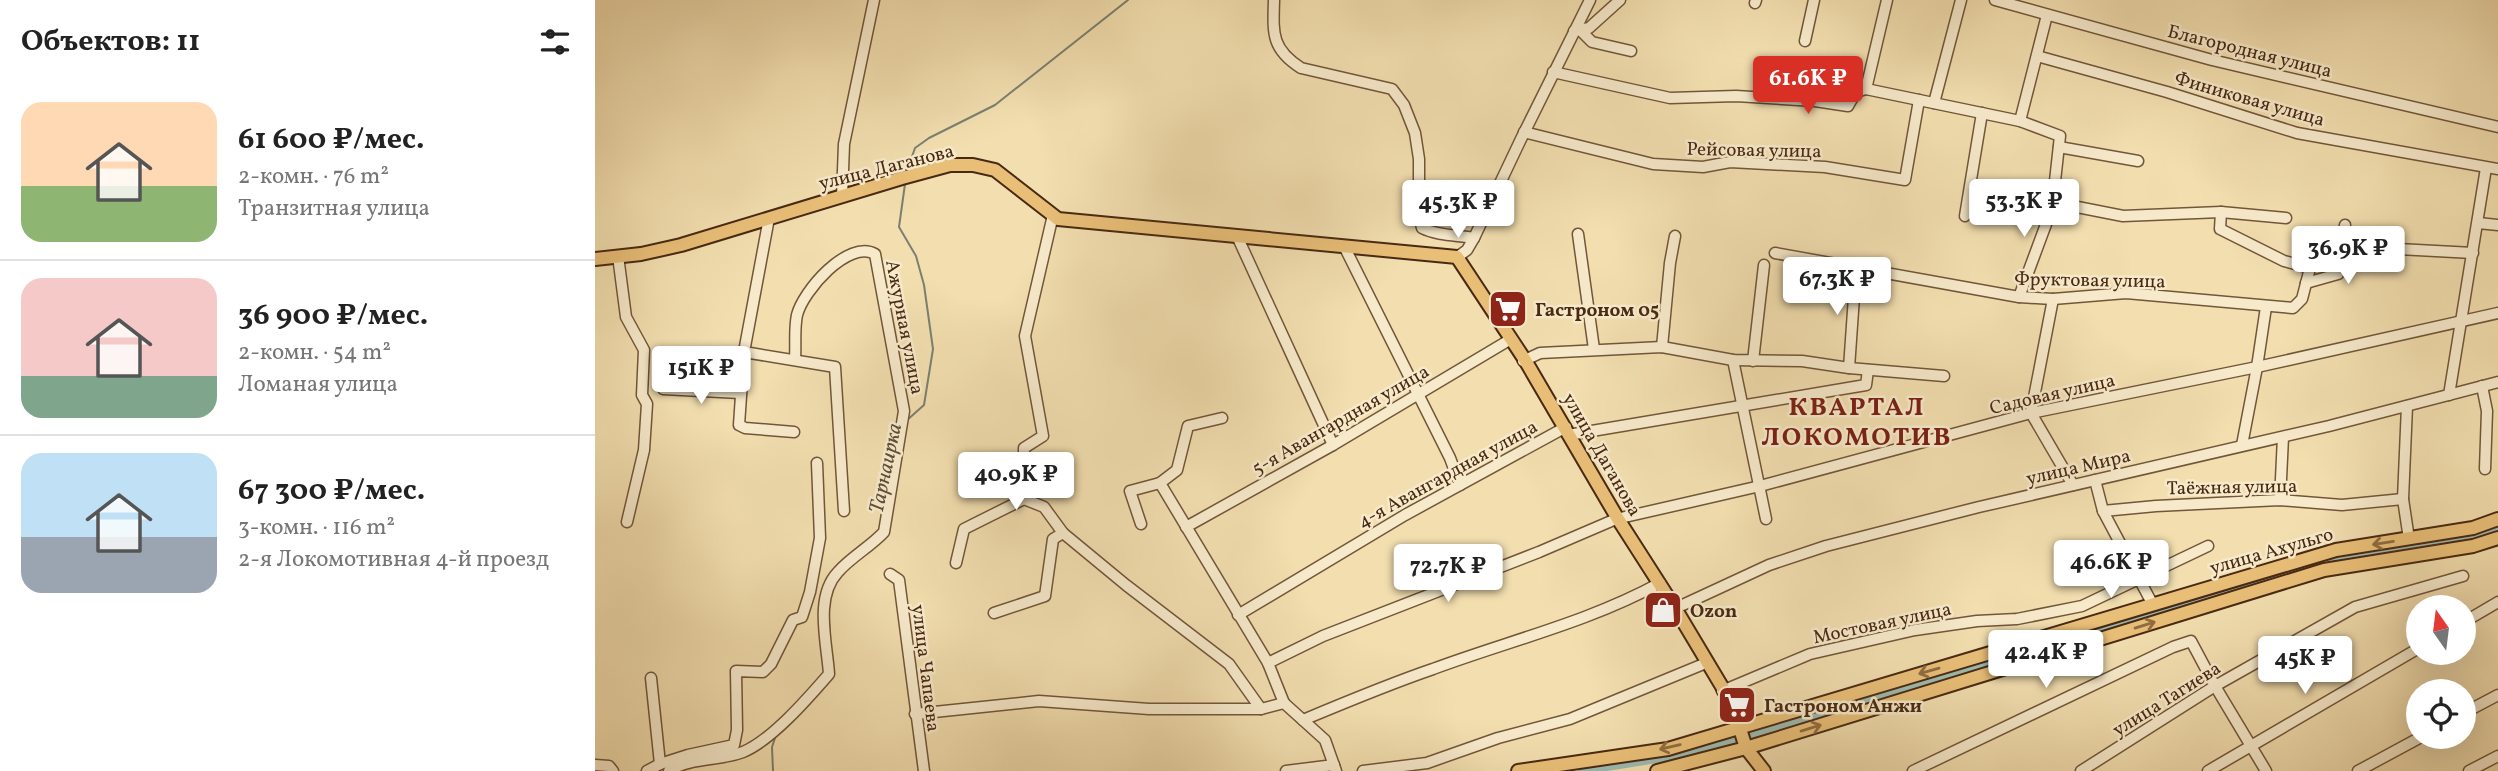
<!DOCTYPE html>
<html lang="ru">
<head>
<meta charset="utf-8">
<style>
  body { margin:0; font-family:Vollkorn,serif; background:#f6f6f6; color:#222; height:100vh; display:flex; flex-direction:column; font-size:26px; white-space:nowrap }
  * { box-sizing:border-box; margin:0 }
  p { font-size:23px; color:#767676 }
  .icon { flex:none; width:38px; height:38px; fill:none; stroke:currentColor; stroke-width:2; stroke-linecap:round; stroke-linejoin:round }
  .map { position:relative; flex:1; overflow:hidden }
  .sheet { display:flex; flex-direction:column; background:#fff; width:595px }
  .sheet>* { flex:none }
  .needle { width:46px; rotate:346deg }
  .controls { position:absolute; left:1811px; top:595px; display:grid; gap:14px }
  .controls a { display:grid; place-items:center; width:70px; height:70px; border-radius:50%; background:#fff; box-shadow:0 7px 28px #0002; font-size:35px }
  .price { position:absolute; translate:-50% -60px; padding:0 16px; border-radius:7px; background:#fff; color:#222; font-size:23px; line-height:46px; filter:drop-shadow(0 2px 4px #0008) }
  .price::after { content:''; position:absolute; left:50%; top:42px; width:21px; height:16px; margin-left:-10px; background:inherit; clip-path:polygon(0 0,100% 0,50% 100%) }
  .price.on { background:#d93025; color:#fff }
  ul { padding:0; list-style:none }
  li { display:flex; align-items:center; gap:21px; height:175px; padding:0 21px }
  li+li { border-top:2px solid #e0e0e0 }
  li span { display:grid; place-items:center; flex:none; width:196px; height:140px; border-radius:21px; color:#555 }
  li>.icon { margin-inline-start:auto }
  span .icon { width:84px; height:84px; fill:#fffc; stroke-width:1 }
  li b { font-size:30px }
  h2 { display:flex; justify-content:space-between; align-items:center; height:84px; padding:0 21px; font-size:30px }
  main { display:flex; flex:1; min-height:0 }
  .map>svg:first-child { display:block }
</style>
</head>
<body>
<main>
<section class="sheet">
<h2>Объектов: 11<svg class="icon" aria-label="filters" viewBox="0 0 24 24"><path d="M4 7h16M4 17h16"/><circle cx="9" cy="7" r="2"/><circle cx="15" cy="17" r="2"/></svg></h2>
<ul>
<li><span style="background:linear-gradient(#ffd9b3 60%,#8fb573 0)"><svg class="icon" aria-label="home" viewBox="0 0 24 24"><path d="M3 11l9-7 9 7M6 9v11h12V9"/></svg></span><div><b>61 600 ₽/мес.</b><p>2-комн. · 76 m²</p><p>Транзитная улица</p></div></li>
<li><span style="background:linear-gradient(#f6c9c9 70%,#7fa58c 0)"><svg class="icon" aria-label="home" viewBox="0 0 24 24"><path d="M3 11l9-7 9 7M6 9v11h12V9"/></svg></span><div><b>36 900 ₽/мес.</b><p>2-комн. · 54 m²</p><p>Ломаная улица</p></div></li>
<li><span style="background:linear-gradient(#bfe0f5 60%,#9aa5b1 0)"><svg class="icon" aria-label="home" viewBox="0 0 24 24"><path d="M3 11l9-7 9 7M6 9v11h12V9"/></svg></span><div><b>67 300 ₽/мес.</b><p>3-комн. · 116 m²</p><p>2-я Локомотивная 4-й проезд</p></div></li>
</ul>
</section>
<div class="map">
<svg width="1903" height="771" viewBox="0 0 1903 771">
  <rect width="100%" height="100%" fill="#f2deaf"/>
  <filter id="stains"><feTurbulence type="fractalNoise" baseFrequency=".00286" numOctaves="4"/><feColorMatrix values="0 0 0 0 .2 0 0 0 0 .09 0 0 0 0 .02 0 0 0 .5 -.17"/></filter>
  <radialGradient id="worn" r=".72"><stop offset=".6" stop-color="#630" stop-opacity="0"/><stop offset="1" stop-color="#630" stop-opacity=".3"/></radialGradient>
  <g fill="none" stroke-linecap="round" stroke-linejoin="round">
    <!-- stream -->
    <g stroke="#7a8171" stroke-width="2">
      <polyline points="312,171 320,148 334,138 400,105 533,0"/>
      <polyline points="310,184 304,227 321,256 329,285 338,349 329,405 311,421"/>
      <polyline points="234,621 235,636"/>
      <polyline points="178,771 177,747 180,738"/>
    </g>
    <!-- canal -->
    <polyline stroke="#9cbbb0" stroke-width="8" points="987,771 1087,755 1727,564 1852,543 1903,530"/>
    <!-- minor casing -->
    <g stroke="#72563a" stroke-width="13">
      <g id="minor">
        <path d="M679,0C678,33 676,49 706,68L797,89L809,105L820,133L824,159V216L827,228C843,236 862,235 879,238"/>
        <polyline points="1400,0 1617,60 1903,127"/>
        <polyline points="1160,3 1161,0"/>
        <polyline points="979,31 994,28 1025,0"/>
        <polyline points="986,31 997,42 1036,51"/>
        <polyline points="1210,41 1219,0"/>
        <polyline points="1442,56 1572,92 1702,133 1903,169"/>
        <polyline points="958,72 1075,98 1141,96 1220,101 1253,106 1261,92 1271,89 1425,121 1465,136 1457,208 1424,297"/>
        <polyline points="1271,89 1292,0"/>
        <polyline points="1339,103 1366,0"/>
        <polyline points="1425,121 1452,15"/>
        <polyline points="929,132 1058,164 1108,167 1135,162 1230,167 1310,180 1324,100"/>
        <polyline points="1464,147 1543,161"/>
        <polyline points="247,197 249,144 279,0"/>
        <polyline points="1457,202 1528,216 1626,212 1691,218"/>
        <polyline points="458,215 430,336 448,436 429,448 429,499 449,507 468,533 531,585 634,664 666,709"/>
        <polyline points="1370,216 1387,113"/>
        <polyline points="174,218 149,352 144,425 150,428 199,432"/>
        <polyline points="1883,223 1903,225"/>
        <polyline points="983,234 999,349"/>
        <polyline points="642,236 738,445"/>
        <polyline points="1747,246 1878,253"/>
        <polyline points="750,248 855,458 865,485"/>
        <polyline points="1180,253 1424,297 1458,299 1531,293 1698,308 1707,299 1715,268 1689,261 1625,229 1626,212"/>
        <polyline points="23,256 31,317 49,350 47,395 52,404 49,450 32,522"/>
        <polyline points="861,258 872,250 879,238 926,139 995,0"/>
        <polyline points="1711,283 1743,274 1750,225"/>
        <polyline points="1458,299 1436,413 1478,485"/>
        <polyline points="1067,347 1075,263 1080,236"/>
        <polyline points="149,352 240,367 249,511"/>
        <polyline points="1138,360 1171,519"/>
        <polyline points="928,361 945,353 1067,347 1138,360 1207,361 1254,368 1349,376"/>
        <polyline points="1158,361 1169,265"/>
        <polyline points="1254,368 1261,268"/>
        <polyline points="1887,386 1892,411 1890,469"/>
        <polyline points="68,389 145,393"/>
        <polyline points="1854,395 1891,168"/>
        <polyline points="1812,406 1808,499 1814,539"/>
        <polyline points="627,418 593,426 582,470 565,483 673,663 689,703"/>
        <polyline points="973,435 1271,385 1273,370"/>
        <polyline points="1647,445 1662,367 1671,307"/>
        <polyline points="1500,480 1508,511 1558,605"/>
        <polyline points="1685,500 1688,437"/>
        <polyline points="1508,511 1561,506 1685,500 1747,505 1808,499"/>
        <polyline points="546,524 535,491 565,483"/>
        <polyline points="591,527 738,445 916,339"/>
        <polyline points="361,563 369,529 429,499"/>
        <polyline points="295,574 304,580 329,771"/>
        <polyline points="1079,609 1174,565 1231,546 1384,507 1734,426 1903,382"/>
        <polyline points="399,613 450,596 458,539 468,533"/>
        <polyline points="643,615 810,515 971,427"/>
        <polyline points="1869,622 1903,602"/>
        <polyline points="673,663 728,636 944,552 1021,519 1165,486 1436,413 1662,367 1903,313"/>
        <polyline points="1127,691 1215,654 1320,630 1382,621 1422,619 1487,606 1613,546"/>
        <polyline points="689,703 730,740 741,771"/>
        <polyline points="1869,713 1903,695"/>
        <polyline points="320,714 444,701 554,709 666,709 689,703"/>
        <path d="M708,720C751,702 794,684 838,669C913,641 994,622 1065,583"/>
        <polyline points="65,764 93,755 139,745 142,730 141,671 168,672 176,664 198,620 207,617 215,592 225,538 222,463"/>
        <polyline points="0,765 14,766 18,771"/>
        <polyline points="52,771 65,764 56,678"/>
        <path d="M74,771C96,757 125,761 148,752C177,740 214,697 234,674C232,643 219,597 243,572C256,557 275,547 289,532L309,411L280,254C253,239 208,291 202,315C199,329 201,345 200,359"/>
        <polyline points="691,771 739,765"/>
        <polyline points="768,771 832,763 903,738 975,719 1111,663"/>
        <polyline points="1318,771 1578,647 1596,641 1620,686 1671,771"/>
        <polyline points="1486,771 1620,686 1760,607 1868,576"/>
        <polyline points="1613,771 1824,648"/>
        <polyline points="1763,771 1826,737"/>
        <polyline points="1874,771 1903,756"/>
      </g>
    </g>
    <!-- major casing -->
    <g stroke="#482913" stroke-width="16">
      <g id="major">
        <polyline points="0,259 46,254 86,245 307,178 355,165 378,165 400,170 463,219 862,257 930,360 1023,519 1080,608 1129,690 1141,716 1151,748 1169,771"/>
        <polyline points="923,771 1073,749 1741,550 1878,528 1903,519"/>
        <polyline points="1062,771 1151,748 1729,570 1878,546 1903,538"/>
      </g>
    </g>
    <!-- minor -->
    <use href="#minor" stroke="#f7eacb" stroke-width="10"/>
    <!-- major -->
    <use href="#major" stroke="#e9bf78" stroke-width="12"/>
  </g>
  <!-- one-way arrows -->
  <defs><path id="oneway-shaft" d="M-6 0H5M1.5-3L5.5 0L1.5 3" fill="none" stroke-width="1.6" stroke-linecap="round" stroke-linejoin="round" transform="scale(1.75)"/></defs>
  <g stroke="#906c40">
    <use href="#oneway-shaft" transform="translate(1788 543) rotate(171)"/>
    <use href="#oneway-shaft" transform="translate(1550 625) rotate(-17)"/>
    <use href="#oneway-shaft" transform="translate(1334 671) rotate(164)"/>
    <use href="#oneway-shaft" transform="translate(1216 728) rotate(-17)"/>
    <use href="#oneway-shaft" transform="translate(1075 747) rotate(167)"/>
  </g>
  <!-- icons -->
  <defs>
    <g id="supermarket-square" transform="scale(2.0125)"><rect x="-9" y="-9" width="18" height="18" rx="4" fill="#8f2418" stroke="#f7eacb"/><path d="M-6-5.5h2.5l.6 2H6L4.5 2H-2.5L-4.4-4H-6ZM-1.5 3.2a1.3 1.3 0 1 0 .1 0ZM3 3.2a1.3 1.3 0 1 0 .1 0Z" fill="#fff"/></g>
    <g id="shop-square" transform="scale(2.0125)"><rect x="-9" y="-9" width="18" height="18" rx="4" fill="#8f2418" stroke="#f7eacb"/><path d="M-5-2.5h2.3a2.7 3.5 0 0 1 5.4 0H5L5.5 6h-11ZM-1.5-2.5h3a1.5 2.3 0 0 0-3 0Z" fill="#fff"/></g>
  </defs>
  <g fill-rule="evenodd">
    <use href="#supermarket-square" x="913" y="309"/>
    <use href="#shop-square" x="1068" y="610"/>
    <use href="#supermarket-square" x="1142" y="705"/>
  </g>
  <g text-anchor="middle" stroke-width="5" stroke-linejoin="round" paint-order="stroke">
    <!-- street labels -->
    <g font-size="19" fill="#482913" stroke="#f7eacb">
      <text transform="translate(1655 50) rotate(14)" y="7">Благородная улица</text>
      <text transform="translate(1655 98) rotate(16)" y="7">Финиковая улица</text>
      <text transform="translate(1159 149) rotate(1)" y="7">Рейсовая улица</text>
      <text transform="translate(291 166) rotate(-14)" y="7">улица Даганова</text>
      <text transform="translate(1495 279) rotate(1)" y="7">Фруктовая улица</text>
      <text transform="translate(311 327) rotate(79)" y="7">Ажурная улица</text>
      <text transform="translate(1457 393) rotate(-13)" y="7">Садовая улица</text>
      <text transform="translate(745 419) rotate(-30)" y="7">5-я Авангардная улица</text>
      <text transform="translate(1008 454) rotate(60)" y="7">улица Даганова</text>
      <text transform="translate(1483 466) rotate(-13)" y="7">улица Мира</text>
      <text transform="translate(852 473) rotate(-29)" y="7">4-я Авангардная улица</text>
      <text transform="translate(1637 486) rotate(-1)" y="7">Таёжная улица</text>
      <text transform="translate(1676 550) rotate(-16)" y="7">улица Ахульго</text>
      <text transform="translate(1287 622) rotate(-12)" y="7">Мостовая улица</text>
      <text transform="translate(332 668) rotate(83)" y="7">улица Чапаева</text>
      <text transform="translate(1571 698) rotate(-32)" y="7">улица Тагиева</text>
    </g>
    <!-- poi labels -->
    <g font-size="19" font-weight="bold" fill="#482913" stroke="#f7eacb" text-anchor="start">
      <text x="940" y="316">Гастроном 05</text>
      <text x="1095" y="617">Ozon</text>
      <text x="1169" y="712">Гастроном Анжи</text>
    </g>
    <!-- water labels -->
    <g font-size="21" font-style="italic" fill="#5d4e3a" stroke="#f7eacb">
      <text transform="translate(290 468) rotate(-78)" y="7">Тарнаирка</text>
    </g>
    <!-- district labels -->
    <g font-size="26" font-weight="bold" letter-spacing="2" fill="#7a1f14" stroke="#f7eacb">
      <text x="1262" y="415">КВАРТАЛ<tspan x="1262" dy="30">ЛОКОМОТИВ</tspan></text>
    </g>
  </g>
  <rect width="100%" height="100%" filter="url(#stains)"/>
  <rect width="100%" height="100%" fill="url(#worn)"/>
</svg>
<div class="controls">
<a><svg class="needle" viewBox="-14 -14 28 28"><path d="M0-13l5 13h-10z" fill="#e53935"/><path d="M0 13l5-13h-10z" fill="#767676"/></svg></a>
<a><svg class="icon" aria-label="locate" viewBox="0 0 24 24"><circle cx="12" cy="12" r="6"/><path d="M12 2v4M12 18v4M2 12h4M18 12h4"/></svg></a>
</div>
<b class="price on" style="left:1213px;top:116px">61.6K ₽</b>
<b class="price" style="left:1429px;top:239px">53.3K ₽</b>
<b class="price" style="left:863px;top:240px">45.3K ₽</b>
<b class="price" style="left:1753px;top:286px">36.9K ₽</b>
<b class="price" style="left:1242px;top:317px">67.3K ₽</b>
<b class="price" style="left:106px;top:406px">151K ₽</b>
<b class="price" style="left:421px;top:512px">40.9K ₽</b>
<b class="price" style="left:1516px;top:600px">46.6K ₽</b>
<b class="price" style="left:853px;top:604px">72.7K ₽</b>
<b class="price" style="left:1451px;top:690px">42.4K ₽</b>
<b class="price" style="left:1710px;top:696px">45K ₽</b>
</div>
</main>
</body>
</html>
